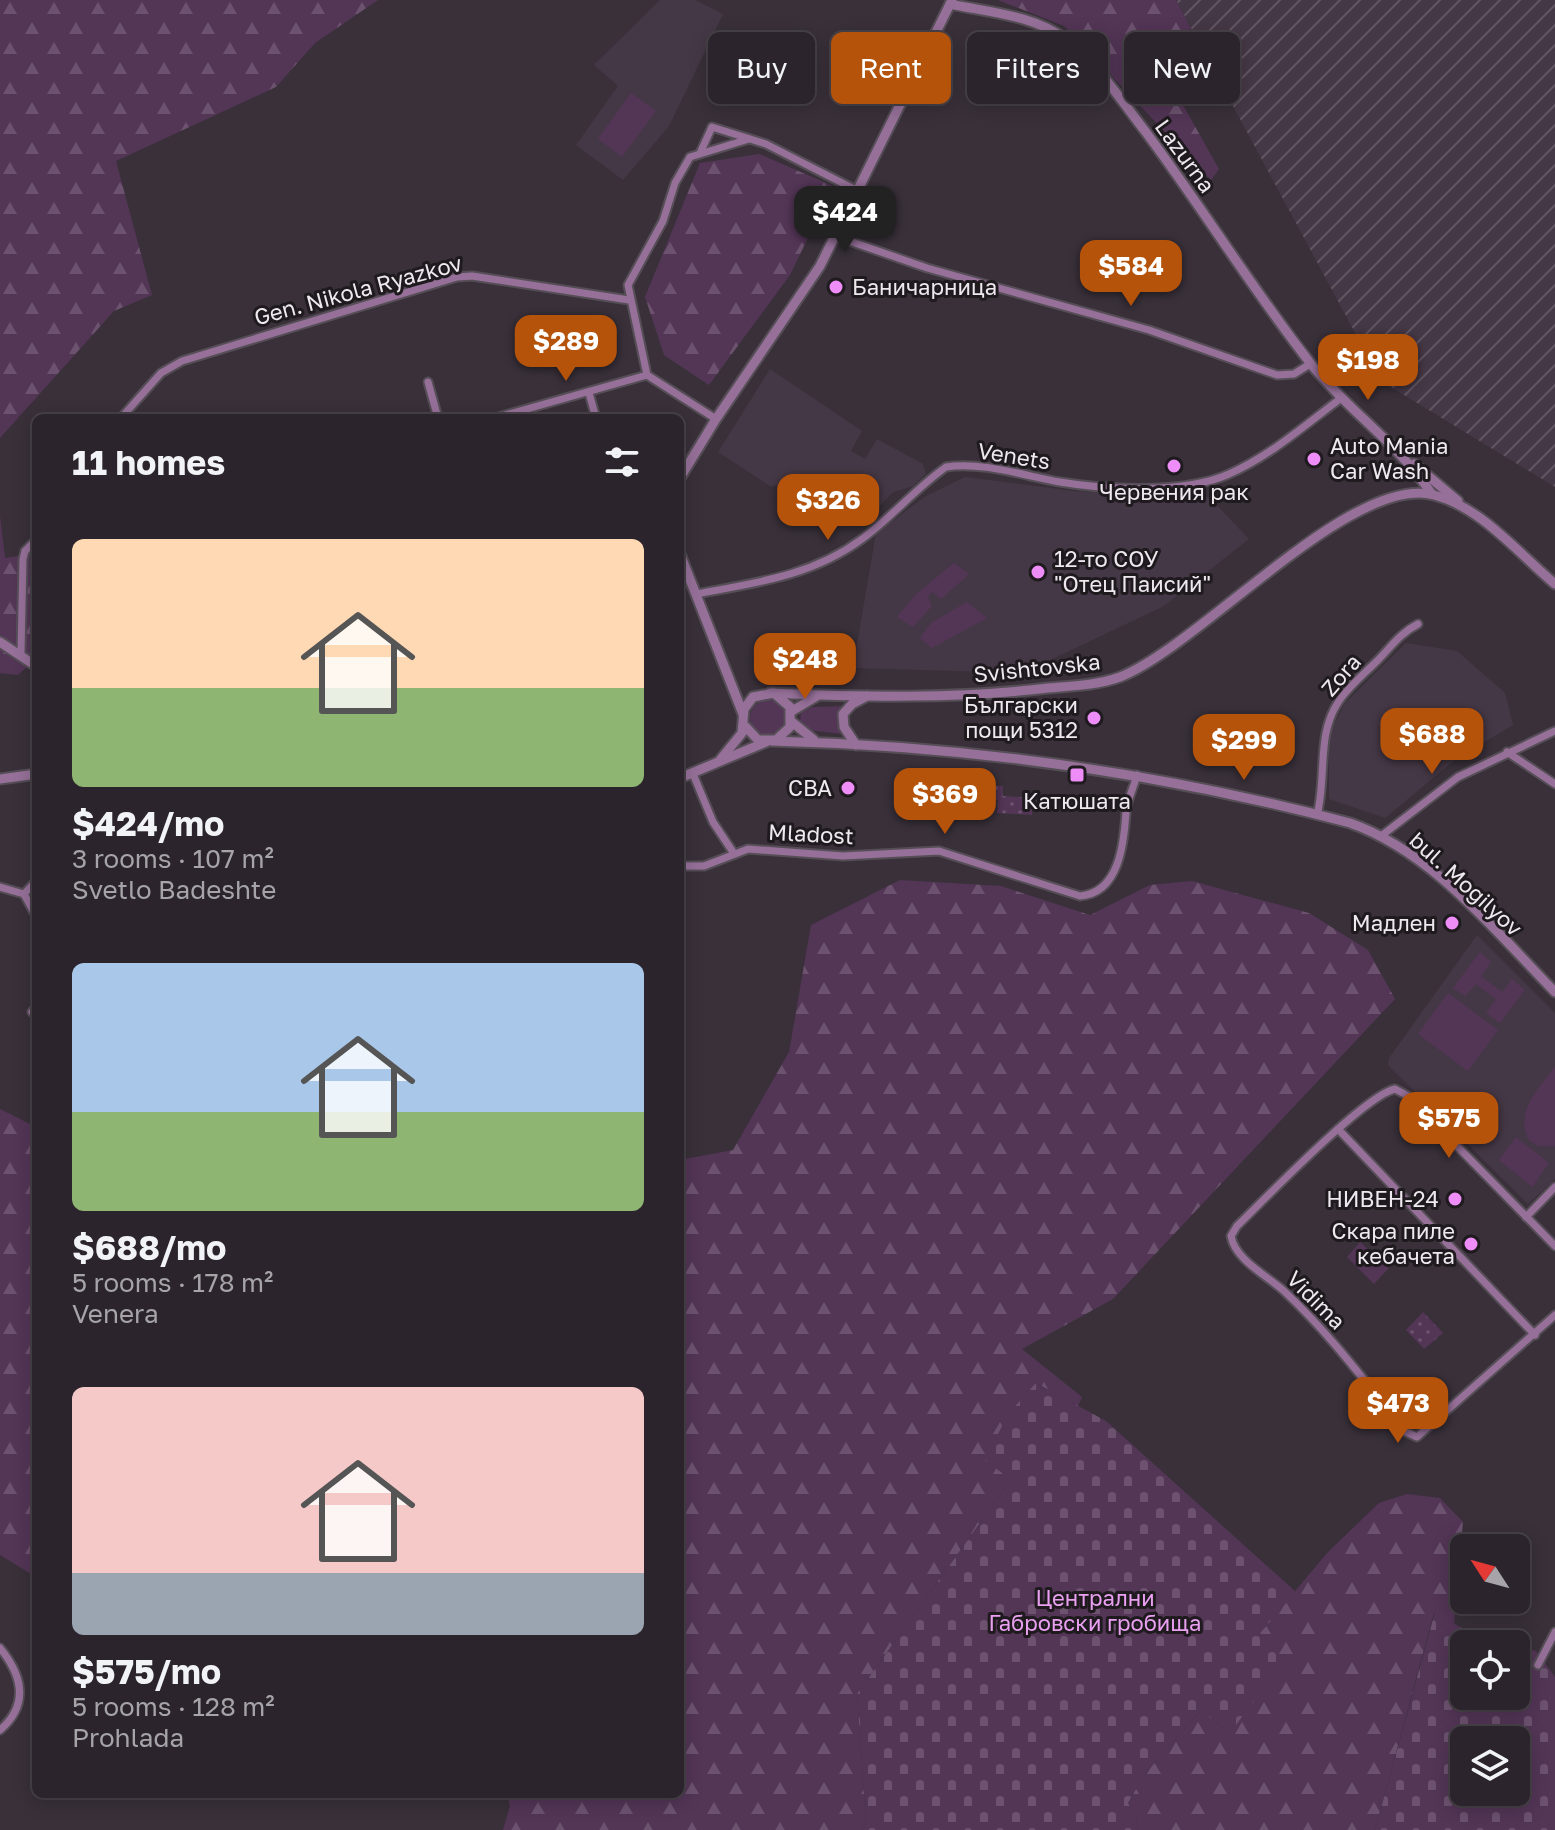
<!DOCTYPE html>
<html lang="en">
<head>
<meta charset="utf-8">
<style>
  body { margin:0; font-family:"Golos Text",sans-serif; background:#373038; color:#f1f3f6; height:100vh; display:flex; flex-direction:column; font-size:30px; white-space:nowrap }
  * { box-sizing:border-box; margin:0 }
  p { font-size:26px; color:#a6a4a9 }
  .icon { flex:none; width:44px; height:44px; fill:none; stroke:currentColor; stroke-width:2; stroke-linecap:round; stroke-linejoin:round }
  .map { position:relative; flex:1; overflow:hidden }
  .sheet { position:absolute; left:32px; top:414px; width:652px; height:1384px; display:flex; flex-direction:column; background:#2b242c; border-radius:12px; box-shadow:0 4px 20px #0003,0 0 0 2px #474148 }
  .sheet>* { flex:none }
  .guide { position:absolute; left:708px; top:32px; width:726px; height:72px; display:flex; gap:16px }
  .needle { width:52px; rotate:306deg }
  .fabs { position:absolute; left:1450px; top:1534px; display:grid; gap:16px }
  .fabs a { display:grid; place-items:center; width:80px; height:80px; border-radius:12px; background:#2b242c; box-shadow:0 4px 20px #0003,0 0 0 2px #474148; font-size:40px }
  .price { position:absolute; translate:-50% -68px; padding:0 18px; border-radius:16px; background:#b45309; color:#fff; font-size:26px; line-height:52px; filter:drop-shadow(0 2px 4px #0008) }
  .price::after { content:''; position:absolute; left:50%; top:48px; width:24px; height:18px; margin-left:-12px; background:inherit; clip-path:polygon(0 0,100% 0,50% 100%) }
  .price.active { background:#222; color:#fff }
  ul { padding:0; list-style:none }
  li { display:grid; align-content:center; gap:16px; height:424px; padding:0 40px }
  li span { display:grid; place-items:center; height:248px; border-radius:12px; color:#555 }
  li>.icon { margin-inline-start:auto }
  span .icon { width:144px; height:144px; fill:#fffc; stroke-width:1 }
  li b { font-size:34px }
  h2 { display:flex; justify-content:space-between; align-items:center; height:96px; padding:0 40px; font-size:34px }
  .tag { padding:0 28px; border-radius:12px; background:#2b242c; box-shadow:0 4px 20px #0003,0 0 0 2px #474148; font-size:28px; line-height:72px }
  .tag.active { background:#b45309; color:#fff }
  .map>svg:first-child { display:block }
</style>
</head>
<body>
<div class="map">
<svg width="1555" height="1830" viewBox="0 0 1555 1830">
  <defs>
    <pattern id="industrial-furrows" width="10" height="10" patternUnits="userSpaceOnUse" patternTransform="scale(2)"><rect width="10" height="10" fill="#453846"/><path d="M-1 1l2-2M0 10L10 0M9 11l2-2" fill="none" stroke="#605561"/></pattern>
    <pattern id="forest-firs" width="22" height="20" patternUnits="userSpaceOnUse" patternTransform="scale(2)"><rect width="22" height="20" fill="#533556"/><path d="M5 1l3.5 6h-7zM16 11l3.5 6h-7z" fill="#6c526f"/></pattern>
    <pattern id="cemetery-stones" width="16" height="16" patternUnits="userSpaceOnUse" patternTransform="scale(2)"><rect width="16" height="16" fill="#533556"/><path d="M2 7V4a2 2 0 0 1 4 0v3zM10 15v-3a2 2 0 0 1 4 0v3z" fill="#6c526f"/></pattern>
    <pattern id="park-dots" width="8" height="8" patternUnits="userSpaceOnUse" patternTransform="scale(2)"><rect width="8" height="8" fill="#533556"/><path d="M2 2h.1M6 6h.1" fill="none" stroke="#6c526f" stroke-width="1.8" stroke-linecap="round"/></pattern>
  </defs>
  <rect width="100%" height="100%" fill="#39303a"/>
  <!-- built -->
  <g fill="#453846">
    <polygon points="660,0 695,0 723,14 669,126 623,180 576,145 618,86 594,65"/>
    <polygon points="770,369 862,431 851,451 865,459 877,439 923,464 926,474 913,486 893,492 876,510 841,485 770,486 718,452"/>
    <polygon points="965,477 1074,491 1209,497 1249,539 1164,606 1023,673 853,668 876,533 926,496"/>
    <polygon points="1406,643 1457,651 1505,693 1513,725 1456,759 1385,818 1329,799 1329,734 1345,703"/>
    <polygon points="1477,935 1555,1013 1555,1179 1528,1204 1388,1065 1389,1058"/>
  </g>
  <!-- industrial -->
  <polygon fill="url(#industrial-furrows)" points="1176,0 1555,0 1555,487 1381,381"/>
  <!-- grass -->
  <g fill="#533556">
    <polygon points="631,93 656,111 622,157 598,139"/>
    <polygon points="954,563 969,574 941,599 932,592 928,597 932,606 913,627 897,617 916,594"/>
    <polygon points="967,602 987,618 932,648 920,638 931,623"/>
    <circle cx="768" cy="718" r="18"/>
    <polygon points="844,706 838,718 842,734 807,730 800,722 801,713 812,707"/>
    <polygon points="1480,952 1491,962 1481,976 1502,992 1512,979 1525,990 1500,1023 1486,1013 1496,999 1476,984 1465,996 1453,988"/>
    <polygon points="1448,993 1498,1030 1468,1071 1418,1034"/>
    <path d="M1555,1066V1146H1538L1529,1140C1514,1112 1539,1089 1555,1066Z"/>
    <polygon points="1516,1137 1549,1163 1532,1187 1499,1160"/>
    <polygon points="1360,1242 1389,1268 1374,1284 1347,1257"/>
  </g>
  <!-- forest -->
  <g fill="url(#forest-firs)">
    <polygon points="0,0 378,0 315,43 276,87 116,161 152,295 114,311 0,438"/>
    <polygon points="998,0 1176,0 1200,46 1175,91 1219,169 1211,180 1064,26"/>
    <polygon points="759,154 833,186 790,275 709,385 664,355 645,297 700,163"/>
    <polygon points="0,516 5,558 36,553 36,658 18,675 0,673"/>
    <polygon points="900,880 1001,886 1090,915 1150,885 1192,881 1309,913 1368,950 1395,999 1113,1299 1022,1349 1082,1397 1078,1406 1036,1383 1011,1480 857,1694 866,1822 861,1830 503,1830 510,1806 507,1794 680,1794 680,1160 733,1150 789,1052 811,925"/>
    <polygon points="0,1109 36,1127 36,1577 0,1555"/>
    <polygon points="1407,1494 1440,1498 1463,1522 1454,1624 1434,1613 1375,1830 1138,1830 1136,1817 1128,1803 1143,1776 1201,1710 1230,1733 1260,1633 1328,1552 1379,1503"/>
  </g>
  <!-- cemetery -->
  <g fill="url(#cemetery-stones)" fill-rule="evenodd">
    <polygon points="1036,1383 1106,1421 1296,1592 1260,1633 1284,1660 1230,1733 1201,1710 1143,1776 1128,1803 1136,1817 1138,1830 861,1830 866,1822 857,1694 1011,1480 985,1460 1008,1414"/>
    <path d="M1435,1612L1475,1636L1509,1644H1464V1696H1516V1645L1536,1651L1555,1677V1830H1375ZM1464,1740H1516V1792H1464Z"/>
  </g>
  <!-- park -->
  <g fill="url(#park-dots)">
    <polygon points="965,783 1003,786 1003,796 1033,798 1032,815 997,813 998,800 964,798"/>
    <polygon points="1423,1312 1443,1333 1424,1349 1406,1330"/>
  </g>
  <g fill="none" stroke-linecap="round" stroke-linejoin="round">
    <!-- minor casing -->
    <g stroke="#564e57" stroke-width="11">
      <g id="minor">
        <polyline points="701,151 712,127 766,144 858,191"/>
        <polyline points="835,236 927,268 1149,330 1277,375 1294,374 1310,364"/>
        <polyline points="647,375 628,285 663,221 675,183 690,157 749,139"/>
        <polyline points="647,375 716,419"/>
        <polyline points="428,382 438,418"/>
        <polyline points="589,393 596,418"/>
        <polyline points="121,418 161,373 182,361 457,277 472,276 629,300"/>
        <polyline points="495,418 647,375"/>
        <path d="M696,594C755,583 812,576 862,539C892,517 916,488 946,467C981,461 1025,476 1060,482C1108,490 1184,494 1229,474C1270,456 1305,425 1340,399"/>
        <polyline points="21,653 23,559 25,551 36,540"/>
        <polyline points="1507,752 1555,784"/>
        <polyline points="693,774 713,822 733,852"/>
        <path d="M1317,815C1327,778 1316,734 1339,701C1349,686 1364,674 1377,661C1391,647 1400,633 1418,624"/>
        <polyline points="1381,836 1458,777 1555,731"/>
        <path d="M680,866H704L748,849L843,856L939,851L1080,896C1119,893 1124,844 1126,812C1127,800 1134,787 1137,775"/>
        <polyline points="0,887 24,894"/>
        <polyline points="24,894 36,916"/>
        <polyline points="24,894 36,881"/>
        <polyline points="32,1012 36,1007"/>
        <polyline points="1338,1129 1535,1335"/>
        <polyline points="1526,1217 1555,1187"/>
        <path d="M1555,1246L1408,1096L1395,1089C1365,1095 1265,1199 1237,1226L1231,1236C1235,1260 1268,1276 1285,1292C1330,1334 1367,1384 1406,1432L1417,1437L1555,1315"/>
        <path d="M0,1648C22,1675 30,1704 0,1730"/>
        <polyline points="1538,1665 1555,1632"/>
      </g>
    </g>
    <!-- tertiary casing -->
    <g stroke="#564e57" stroke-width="13">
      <g id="tertiary">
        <path d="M950,4C987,12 1034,15 1065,39C1098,64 1120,99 1145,131C1202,207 1252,289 1311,364C1347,410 1399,444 1431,493"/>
        <polyline points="1414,464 1458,501"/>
        <polyline points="680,478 716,419 820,266 952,0"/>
        <polyline points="680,554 743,714"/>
        <polyline points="0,642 36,666"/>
        <path d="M770,693C862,697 957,699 1048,688C1072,686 1098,685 1120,677C1201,645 1352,473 1434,495C1481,507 1519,554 1555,584"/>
        <polyline points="792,711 817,696"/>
        <polyline points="792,722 814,740"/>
        <path d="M771,741C966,746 1162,773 1350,823C1433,852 1495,931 1555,992"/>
        <polyline points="856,745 844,727 843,714 852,704 867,696"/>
        <polyline points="720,760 742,733 744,709 753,697 774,693 790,707 790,727 776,740 758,740 745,726"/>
        <polyline points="680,778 766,742"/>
        <polyline points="0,779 36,774"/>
      </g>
    </g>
    <!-- minor -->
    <use href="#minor" stroke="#967099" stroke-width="7"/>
    <!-- tertiary -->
    <use href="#tertiary" stroke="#967099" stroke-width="9"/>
  </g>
  <!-- markers -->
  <g fill="#ee8cf8" stroke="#1e1a1e" stroke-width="3">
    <circle cx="836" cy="287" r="8"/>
    <circle cx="1314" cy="459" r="8"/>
    <circle cx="1174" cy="466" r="8"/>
    <circle cx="1038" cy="572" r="8"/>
    <circle cx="1094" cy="718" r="8"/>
    <rect x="1069" y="767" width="16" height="16" rx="4"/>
    <circle cx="848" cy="788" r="8"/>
    <circle cx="1452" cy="923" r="8"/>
    <circle cx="1455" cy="1199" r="8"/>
    <circle cx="1471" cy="1244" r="8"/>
  </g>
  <g text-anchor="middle" stroke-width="6" stroke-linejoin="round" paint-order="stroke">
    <!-- street labels -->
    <g font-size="22" fill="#efe9ef" stroke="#1e1a1e">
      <text transform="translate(1185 156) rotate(54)" y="8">Lazurna</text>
      <text transform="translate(358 290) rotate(-15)" y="8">Gen. Nikola Ryazkov</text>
      <text transform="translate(1014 456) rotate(9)" y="8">Venets</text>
      <text transform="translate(1037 668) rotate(-6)" y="8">Svishtovska</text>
      <text transform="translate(1341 675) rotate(-49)" y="8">Zora</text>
      <text transform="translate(811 834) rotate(3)" y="8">Mladost</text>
      <text transform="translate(1466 884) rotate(42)" y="8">bul. Mogilyov</text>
      <text transform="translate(1316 1300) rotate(45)" y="8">Vidima</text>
    </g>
    <!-- poi labels -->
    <g font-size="22" fill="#efe9ef" stroke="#1e1a1e" text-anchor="end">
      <text x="852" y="295" text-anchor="start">Баничарница</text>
      <text x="1330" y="454" text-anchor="start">Auto Mania<tspan x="1330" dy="25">Car Wash</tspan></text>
      <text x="1174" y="500" text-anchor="middle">Червения рак</text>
      <text x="1054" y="567" text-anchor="start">12-то СОУ<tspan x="1054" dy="25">"Отец Паисий"</tspan></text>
      <text x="1078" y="713">Български<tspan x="1078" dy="25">пощи 5312</tspan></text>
      <text x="832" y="796">CBA</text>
      <text x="1077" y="809" text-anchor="middle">Катюшата</text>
      <text x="1436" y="931">Мадлен</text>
      <text x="1439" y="1207">НИВЕН-24</text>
      <text x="1455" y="1239">Скара пиле<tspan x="1455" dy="25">кебачета</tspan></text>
    </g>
    <!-- park labels -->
    <g font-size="22" fill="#eaa0f1" stroke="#1e1a1e">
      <text x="1095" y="1606">Централни<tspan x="1095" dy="25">Габровски гробища</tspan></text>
    </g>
  </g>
</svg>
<div class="fabs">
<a><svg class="needle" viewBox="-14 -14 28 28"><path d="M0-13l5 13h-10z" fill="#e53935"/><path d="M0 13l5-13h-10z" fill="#a6a4a9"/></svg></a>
<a><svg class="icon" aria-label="locate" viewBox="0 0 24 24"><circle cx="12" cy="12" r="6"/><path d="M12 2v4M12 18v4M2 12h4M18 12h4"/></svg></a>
<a><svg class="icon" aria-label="layers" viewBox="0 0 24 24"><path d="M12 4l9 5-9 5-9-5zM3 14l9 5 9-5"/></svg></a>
</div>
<b class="price active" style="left:845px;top:254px">$424</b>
<b class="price" style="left:1131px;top:308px">$584</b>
<b class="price" style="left:566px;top:383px">$289</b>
<b class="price" style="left:1368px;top:402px">$198</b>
<b class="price" style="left:828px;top:542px">$326</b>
<b class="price" style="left:805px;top:701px">$248</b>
<b class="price" style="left:1432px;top:776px">$688</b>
<b class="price" style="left:1244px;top:782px">$299</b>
<b class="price" style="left:945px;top:836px">$369</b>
<b class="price" style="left:1449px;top:1160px">$575</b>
<b class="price" style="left:1398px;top:1445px">$473</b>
<div class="guide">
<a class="tag">Buy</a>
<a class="tag active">Rent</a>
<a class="tag">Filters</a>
<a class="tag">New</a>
</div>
<section class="sheet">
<h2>11 homes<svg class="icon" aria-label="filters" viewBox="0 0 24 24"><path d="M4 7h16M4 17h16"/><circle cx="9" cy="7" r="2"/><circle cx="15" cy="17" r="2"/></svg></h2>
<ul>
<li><span style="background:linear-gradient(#ffd9b3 60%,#8fb573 0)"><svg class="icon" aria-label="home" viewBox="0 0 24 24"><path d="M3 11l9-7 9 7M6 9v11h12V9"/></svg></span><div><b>$424/mo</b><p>3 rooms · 107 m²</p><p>Svetlo Badeshte</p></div></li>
<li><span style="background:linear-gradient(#a9c7e8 60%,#8fb573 0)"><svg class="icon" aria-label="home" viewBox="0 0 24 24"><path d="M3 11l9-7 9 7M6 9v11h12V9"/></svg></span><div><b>$688/mo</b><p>5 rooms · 178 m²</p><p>Venera</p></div></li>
<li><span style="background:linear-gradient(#f6c9c9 75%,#9aa5b1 0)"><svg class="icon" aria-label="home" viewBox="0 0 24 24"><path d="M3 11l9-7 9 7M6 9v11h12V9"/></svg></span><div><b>$575/mo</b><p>5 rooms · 128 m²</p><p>Prohlada</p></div></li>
</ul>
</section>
</div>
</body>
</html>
